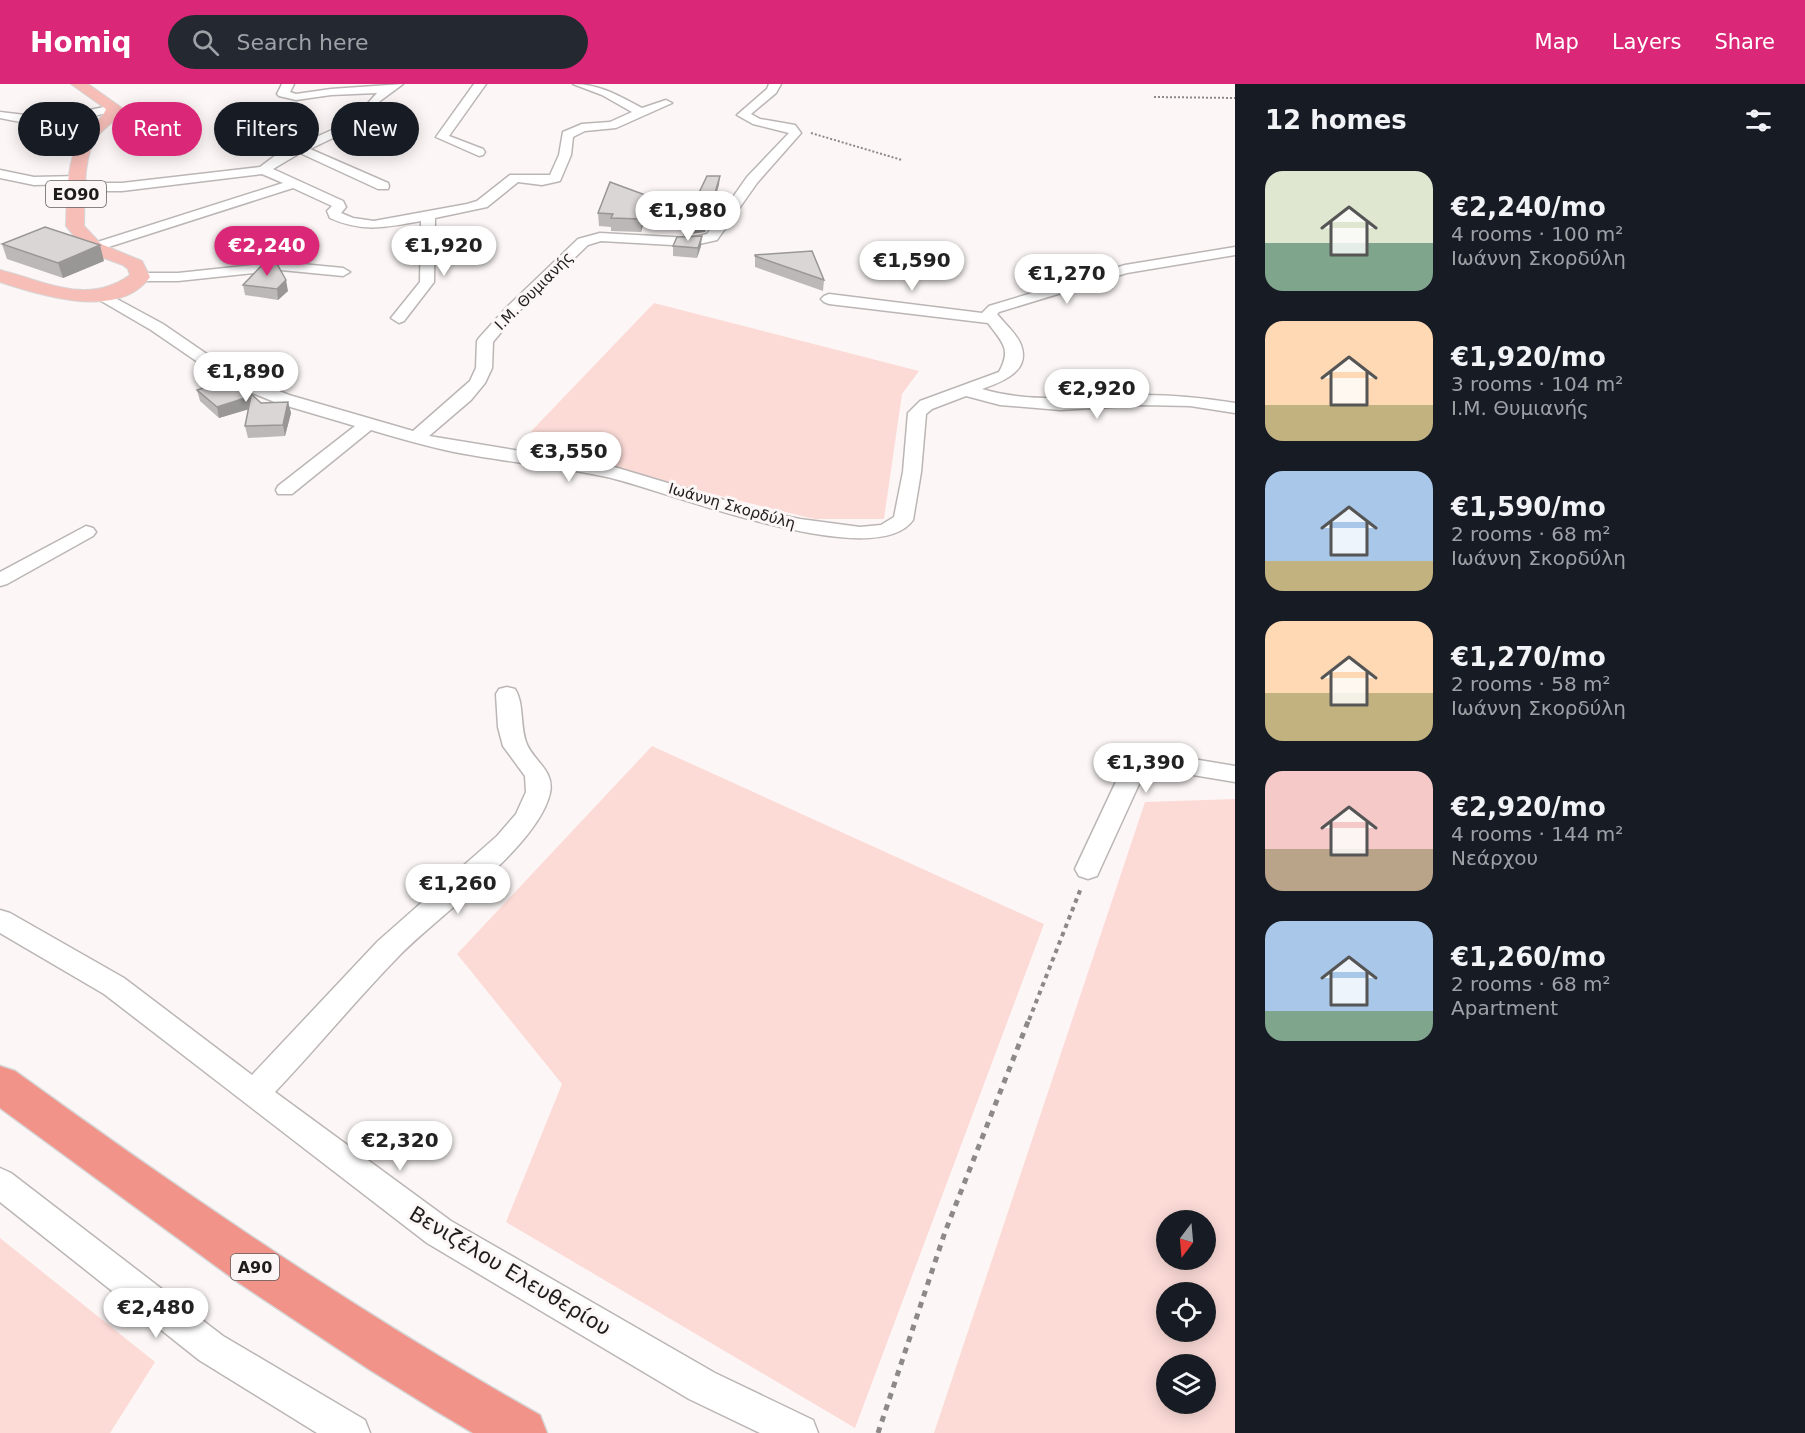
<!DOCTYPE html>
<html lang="en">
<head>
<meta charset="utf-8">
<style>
  body { margin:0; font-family:"DejaVu Sans",sans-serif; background:#242831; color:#f1f3f6; height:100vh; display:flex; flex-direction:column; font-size:22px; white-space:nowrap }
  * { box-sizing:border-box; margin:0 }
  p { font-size:20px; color:#9ea1a6 }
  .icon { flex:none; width:33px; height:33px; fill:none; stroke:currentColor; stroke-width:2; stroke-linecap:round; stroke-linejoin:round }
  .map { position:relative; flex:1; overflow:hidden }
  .drawer { display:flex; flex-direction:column; background:#171b24; width:570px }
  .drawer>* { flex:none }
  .banner { position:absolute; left:18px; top:18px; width:570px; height:54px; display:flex; gap:12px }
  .needle { width:39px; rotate:196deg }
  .buttons { position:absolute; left:1156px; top:1126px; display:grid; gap:12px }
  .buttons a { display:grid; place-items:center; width:60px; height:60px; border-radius:50%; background:#171b24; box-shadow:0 3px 15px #0003; font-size:30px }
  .price { position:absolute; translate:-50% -51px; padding:0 14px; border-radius:21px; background:#fff; color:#222; font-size:20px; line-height:39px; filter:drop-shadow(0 2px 3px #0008) }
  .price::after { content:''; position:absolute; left:50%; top:36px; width:18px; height:14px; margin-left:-9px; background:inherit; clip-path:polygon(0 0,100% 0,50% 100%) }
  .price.active { background:#db2777; color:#fff }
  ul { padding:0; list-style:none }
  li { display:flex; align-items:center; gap:18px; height:150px; padding:0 30px }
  li span { display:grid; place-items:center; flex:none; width:168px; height:120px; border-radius:18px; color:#555 }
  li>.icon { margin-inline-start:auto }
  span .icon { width:72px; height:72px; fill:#fffc; stroke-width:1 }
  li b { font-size:26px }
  h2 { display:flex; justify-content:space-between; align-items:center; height:72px; padding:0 30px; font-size:26px }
  .chip { padding:0 21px; border-radius:27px; background:#171b24; box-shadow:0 3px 15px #0003; font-size:21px; line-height:54px }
  .chip.active { background:#db2777; color:#fff }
  header { display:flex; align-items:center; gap:36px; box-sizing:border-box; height:84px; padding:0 30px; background:#db2777; color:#fff }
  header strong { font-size:28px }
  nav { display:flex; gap:33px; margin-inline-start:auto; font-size:21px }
  .search { width:420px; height:54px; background:#242831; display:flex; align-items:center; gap:15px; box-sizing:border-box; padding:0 21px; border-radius:33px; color:#9ea1a6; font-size:22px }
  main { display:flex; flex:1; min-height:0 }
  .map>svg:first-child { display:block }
</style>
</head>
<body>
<header>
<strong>Homiq</strong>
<div class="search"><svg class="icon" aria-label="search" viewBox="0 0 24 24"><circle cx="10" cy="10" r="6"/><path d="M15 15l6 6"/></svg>Search here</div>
<nav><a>Map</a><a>Layers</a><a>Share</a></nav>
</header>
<main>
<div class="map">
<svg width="1235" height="1349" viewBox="0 0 1235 1349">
  <rect width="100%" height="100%" fill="#fcf7f6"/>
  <!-- green -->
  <g fill="#fcdbd7" fill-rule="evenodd">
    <polygon points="654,219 919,287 902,310 884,435 814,435 517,362"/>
    <polygon points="652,662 1044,840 855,1344 506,1138 562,1000 457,870"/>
    <path d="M1235,715V1349H934L1145,718ZM1167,1137H1206V1176H1167ZM1167,1209H1206V1248H1167ZM1167,1281H1206V1320H1167Z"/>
    <polygon points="0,1154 155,1278 110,1349 0,1349"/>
  </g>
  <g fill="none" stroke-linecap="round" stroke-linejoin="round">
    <!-- minor casing -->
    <g stroke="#bbb6b5" stroke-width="3">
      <g id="minor">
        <path d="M282,0H294L290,8L296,10L331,5L403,0L380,17L360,41L310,65L388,99L389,102L388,105H378L300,69L273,85L343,117L346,123L341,129L353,134L374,137L467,120L477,117L510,91H550L559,71L563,48L582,40L610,38L632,28L602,11L573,0C600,0 619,12 642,24L666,16L672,19L616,44L585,47L573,53L571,71L560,97L542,101L518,98L487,123L435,134L434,198L404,237L399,239L391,234L420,198L421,137C387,143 363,149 330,134L327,127L332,122L293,104L93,168L88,167L86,164L88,161L283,99L262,90L122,107H76L70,103L72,100L34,101L0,94V86L34,93L79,92L85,96L82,99H122L260,83L276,71L352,37L377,9L331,11L296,16L279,12L277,10Z"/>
        <polygon points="474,0 486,0 449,52 483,65 485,68 483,71 479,72 436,53"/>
        <path d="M769,0H781L776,9L751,30L760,35L795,41L801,49L757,99L717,156L690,162L601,157L588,161L516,230L493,258L492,284L485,299L471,316L429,352L611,382L761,427L800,435L860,443L881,441L894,433L903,388L908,329L920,317L999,288C1012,265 1002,258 988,239L829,220L824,218L821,215L824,212L829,210L982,229L989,222L1125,181L1235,163V171L1127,189L999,228L997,230C1004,239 1017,250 1021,261C1031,288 1001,298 982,305C1036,321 1089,311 1143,311C1174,311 1204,314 1235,319V329L1190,322L1142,321L1060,326L1000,321L966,312L932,325L926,330L921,388L913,436C875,491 662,405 607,393C557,382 505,378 454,368C426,362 398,354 371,346L292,410H278L276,406L278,402L355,342L277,319L238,303L205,283L151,246L91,211L94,208H104L163,240L217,277L250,295L289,311L413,347L470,297L476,284L477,257L479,254L506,224L578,155L600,149L690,154L707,150L747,93L789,49L753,40L737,31L767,5Z"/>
        <path d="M114,21L120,24L118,26C71,38 49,45 0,34V28L50,34Z"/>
        <polygon points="281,178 343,184 350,188 343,192 281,186 178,197 140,197 133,193 140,189 178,189"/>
        <polygon points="86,442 93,444 96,448 93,452 7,500 0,502 0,488"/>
        <path d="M507,603L515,605C524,619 520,641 526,658C532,676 555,686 550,709C538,763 437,832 397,874C355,917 317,964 275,1008L451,1137L715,1289L813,1336L818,1349H760L689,1315L427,1159L104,910L0,849V826L10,829L124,894L252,991L378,857L497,752L516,730L526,708L525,692L503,662L498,643L496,610L499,605Z"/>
        <polygon points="1163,670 1235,682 1235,698 1163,686 1151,688 1140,698 1097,792 1088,795 1079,792 1075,785 1121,687 1135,675"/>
        <polygon points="0,1084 11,1089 223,1252 365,1336 370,1349 317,1349 199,1276 0,1118"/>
      </g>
    </g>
    <!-- major casing -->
    <g stroke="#d6d6d6" stroke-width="2">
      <path id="major" d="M71,0H88L122,24C117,38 105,42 97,53C82,72 85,118 84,142L101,160L142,177L150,193C119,237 40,211 0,198V186C45,197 87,222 130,191L128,185L123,181L87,168L66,142C67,114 66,78 81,53C88,42 102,37 106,25Z"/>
    </g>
    <!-- highway casing -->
    <g stroke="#d6d6d6" stroke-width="3">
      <path id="highway" d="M0,982L15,987C185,1110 357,1228 540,1331L547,1349H473L436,1327L370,1286L239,1199L0,1024Z"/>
    </g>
    <!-- path-far2 -->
    <g stroke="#8c8988" stroke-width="2" stroke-dasharray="2 2" stroke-linecap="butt">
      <polyline points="1154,13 1235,14"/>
      <polyline points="811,49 902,76"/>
    </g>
    <!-- path-far1 -->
    <polyline stroke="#8c8988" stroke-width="4" stroke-dasharray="4.5 4.5" stroke-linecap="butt" points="1029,936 1081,804"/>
    <!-- path -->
    <polyline stroke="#8c8988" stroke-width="5" stroke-dasharray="6 6" stroke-linecap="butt" points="878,1349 945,1148 1029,935"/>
    <!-- minor -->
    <use href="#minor" fill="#fff" fill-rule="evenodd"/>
    <!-- major -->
    <use href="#major" fill="#f7beb8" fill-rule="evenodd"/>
    <!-- highway -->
    <use href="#highway" fill="#f29389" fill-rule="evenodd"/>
  </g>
  <!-- wall -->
  <g fill="#bcb8b8">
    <polygon points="648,112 648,124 641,148 611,147 611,143 599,142 598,129"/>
    <polygon points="2,160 104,177 63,194 7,175"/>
    <polygon points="673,162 701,162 697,174 673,172"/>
    <polygon points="755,171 824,196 823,207 755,183"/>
    <polygon points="243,201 288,207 278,216 245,211"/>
    <polygon points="197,306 261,319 288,318 291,329 285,352 248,354 245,342 248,325 219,334 200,317"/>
  </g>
  <!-- shaded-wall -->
  <g fill="#999696">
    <polygon points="720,92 719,101 705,148 683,151 683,142"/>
    <polygon points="648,112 648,124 641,148 641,135"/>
    <polygon points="702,152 701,162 697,174 698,164"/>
    <polygon points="100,161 104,177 63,194 58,179"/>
    <polygon points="286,196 288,207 278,216 277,205"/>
    <polygon points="251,312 253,324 219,334 217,323"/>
    <polygon points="288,318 291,329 285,352 283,341"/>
  </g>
  <!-- building -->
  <g fill="#dbd6d6" stroke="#999696" stroke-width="1.5">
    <polygon points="707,92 720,92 706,139 683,142"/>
    <polygon points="610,98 648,112 641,135 611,134 613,130 598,129"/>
    <polygon points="45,143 100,161 58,179 2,160"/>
    <polygon points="702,152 698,164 673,162 677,153"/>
    <polygon points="812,167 824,196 755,172 755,171"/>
    <polygon points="276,178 286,196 277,205 243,201 264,179"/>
    <polygon points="234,294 261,319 288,318 283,341 245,342 251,312 217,323 197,306"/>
  </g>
  <g text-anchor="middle" stroke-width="6" stroke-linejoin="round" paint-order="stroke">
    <!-- far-street labels -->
    <g font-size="15" fill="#1e1c1c" stroke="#fcf7f6">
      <text transform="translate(534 207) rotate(-45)" y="5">Ι.Μ. Θυμιανής</text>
      <text transform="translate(732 422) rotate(16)" y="5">Ιωάννη Σκορδύλη</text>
    </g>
    <!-- shield labels -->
    <g fill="#fcf7f6" stroke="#615e5d" stroke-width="1.5">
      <rect x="46" y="97" width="60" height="26" rx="4.5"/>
      <rect x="231" y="1170" width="48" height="26" rx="4.5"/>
    </g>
    <g font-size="16" font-weight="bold" fill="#1e1c1c">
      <text x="76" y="116">ΕΟ90</text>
      <text x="255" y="1189">Α90</text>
    </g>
    <!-- near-street labels -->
    <g font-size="21" fill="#1e1c1c" stroke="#fcf7f6">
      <text transform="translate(510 1187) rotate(31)" y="7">Βενιζέλου Ελευθερίου</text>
    </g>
  </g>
</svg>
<div class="buttons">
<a><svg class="needle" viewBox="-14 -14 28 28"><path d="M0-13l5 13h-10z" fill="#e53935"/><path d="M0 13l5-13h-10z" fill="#9ea1a6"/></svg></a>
<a><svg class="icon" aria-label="locate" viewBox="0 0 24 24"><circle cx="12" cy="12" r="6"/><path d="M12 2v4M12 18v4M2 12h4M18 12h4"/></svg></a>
<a><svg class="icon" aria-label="layers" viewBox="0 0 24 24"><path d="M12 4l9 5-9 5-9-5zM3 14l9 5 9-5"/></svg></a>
</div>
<b class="price" style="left:688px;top:158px">€1,980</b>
<b class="price active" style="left:267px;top:193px">€2,240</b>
<b class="price" style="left:444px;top:193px">€1,920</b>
<b class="price" style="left:912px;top:208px">€1,590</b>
<b class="price" style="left:1067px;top:221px">€1,270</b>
<b class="price" style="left:246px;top:319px">€1,890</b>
<b class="price" style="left:1097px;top:336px">€2,920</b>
<b class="price" style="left:569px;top:399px">€3,550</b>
<b class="price" style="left:1146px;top:710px">€1,390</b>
<b class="price" style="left:458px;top:831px">€1,260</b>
<b class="price" style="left:400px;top:1088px">€2,320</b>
<b class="price" style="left:156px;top:1255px">€2,480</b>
<div class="banner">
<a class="chip">Buy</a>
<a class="chip active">Rent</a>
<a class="chip">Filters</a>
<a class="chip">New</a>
</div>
</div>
<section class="drawer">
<h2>12 homes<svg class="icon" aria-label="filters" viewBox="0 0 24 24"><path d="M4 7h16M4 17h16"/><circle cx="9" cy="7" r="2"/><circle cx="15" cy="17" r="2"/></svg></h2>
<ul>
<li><span style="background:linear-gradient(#dfe7d0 60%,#7fa58c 0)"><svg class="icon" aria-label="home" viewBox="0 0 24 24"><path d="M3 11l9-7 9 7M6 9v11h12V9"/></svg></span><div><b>€2,240/mo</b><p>4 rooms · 100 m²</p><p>Ιωάννη Σκορδύλη</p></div></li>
<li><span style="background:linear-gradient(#ffd9b3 70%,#c2b280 0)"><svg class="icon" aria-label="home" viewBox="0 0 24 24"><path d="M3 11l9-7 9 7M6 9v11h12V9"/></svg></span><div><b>€1,920/mo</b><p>3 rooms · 104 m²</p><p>Ι.Μ. Θυμιανής</p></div></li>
<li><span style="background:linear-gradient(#a9c7e8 75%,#c2b280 0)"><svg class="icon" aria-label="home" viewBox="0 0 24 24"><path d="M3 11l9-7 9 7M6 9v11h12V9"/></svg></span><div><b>€1,590/mo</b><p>2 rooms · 68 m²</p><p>Ιωάννη Σκορδύλη</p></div></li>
<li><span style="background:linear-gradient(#ffd9b3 60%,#c2b280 0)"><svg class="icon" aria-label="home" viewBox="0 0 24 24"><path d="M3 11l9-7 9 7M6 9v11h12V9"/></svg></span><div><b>€1,270/mo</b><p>2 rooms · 58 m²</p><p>Ιωάννη Σκορδύλη</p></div></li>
<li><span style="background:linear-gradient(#f6c9c9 65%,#b9a48a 0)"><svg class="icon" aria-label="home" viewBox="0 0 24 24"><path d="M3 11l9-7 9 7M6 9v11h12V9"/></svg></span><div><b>€2,920/mo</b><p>4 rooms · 144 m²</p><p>Νεάρχου</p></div></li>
<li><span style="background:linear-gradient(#a9c7e8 75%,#7fa58c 0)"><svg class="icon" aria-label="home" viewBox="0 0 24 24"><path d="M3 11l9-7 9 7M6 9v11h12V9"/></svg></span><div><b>€1,260/mo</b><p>2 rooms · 68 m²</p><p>Apartment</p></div></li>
</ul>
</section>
</main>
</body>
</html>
